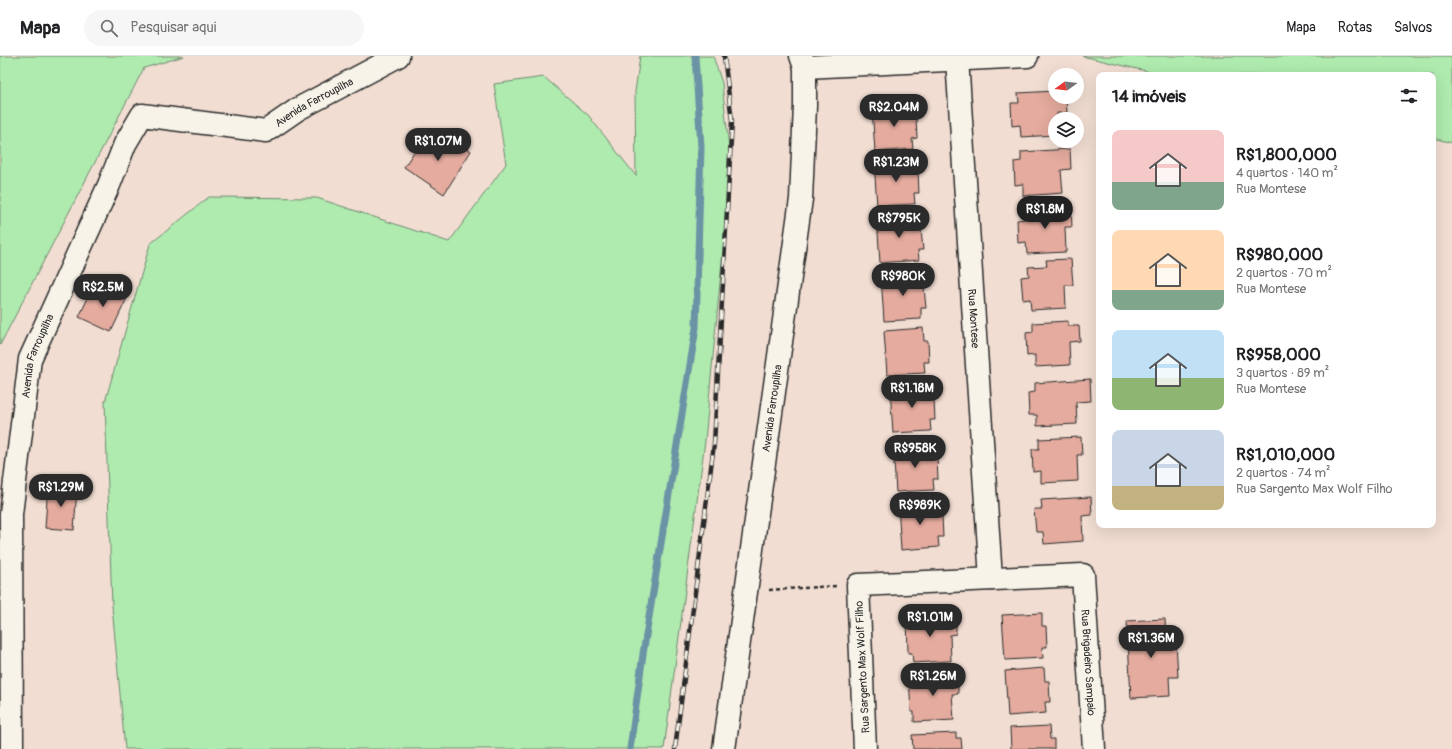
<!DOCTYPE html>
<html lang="pt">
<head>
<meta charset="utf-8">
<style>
  body { margin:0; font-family:Pangolin,sans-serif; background:#f6f6f6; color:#202124; height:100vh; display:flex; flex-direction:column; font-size:15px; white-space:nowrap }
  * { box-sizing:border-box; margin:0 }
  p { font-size:13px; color:#757577 }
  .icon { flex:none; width:22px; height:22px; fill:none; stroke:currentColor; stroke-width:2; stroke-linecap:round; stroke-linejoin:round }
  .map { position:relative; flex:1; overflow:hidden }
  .drawer { position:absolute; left:1096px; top:16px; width:340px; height:456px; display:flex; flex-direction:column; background:#fff; border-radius:8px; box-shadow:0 4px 16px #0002 }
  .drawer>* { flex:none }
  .needle { width:26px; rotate:255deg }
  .buttons { position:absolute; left:1048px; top:12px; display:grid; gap:8px }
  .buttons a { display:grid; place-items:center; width:36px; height:36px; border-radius:50%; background:#fff; box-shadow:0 4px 16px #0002; font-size:20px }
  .price { position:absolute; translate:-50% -34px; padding:0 9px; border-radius:14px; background:#2b2b2b; color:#fff; font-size:13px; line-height:26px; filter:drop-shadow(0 1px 2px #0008) }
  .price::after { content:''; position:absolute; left:50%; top:24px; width:12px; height:9px; margin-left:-6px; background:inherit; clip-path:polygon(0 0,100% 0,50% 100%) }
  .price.active { background:#222; color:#fff }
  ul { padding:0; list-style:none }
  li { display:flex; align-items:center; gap:12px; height:100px; padding:0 16px }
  li span { display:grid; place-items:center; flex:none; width:112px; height:80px; border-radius:8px; color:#555 }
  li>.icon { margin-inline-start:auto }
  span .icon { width:48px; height:48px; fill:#fffc; stroke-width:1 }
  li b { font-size:17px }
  h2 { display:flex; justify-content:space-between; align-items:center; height:48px; padding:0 16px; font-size:17px }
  header { display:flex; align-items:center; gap:24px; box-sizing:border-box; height:56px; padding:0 20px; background:#fff; border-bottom:1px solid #e0e0e0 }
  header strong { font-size:19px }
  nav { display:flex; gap:22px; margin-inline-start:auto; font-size:14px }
  .search { width:280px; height:36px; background:#f6f6f6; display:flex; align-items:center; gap:10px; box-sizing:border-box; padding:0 14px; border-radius:22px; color:#757577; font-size:15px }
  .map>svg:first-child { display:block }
</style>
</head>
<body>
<header>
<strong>Mapa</strong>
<div class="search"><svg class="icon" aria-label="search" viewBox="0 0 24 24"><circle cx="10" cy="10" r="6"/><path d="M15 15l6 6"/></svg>Pesquisar aqui</div>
<nav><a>Mapa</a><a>Rotas</a><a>Salvos</a></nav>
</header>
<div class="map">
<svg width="1452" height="693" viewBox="0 0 1452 693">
  <rect width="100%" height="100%" fill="#f1ddd2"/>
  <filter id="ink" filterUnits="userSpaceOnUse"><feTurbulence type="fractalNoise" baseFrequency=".025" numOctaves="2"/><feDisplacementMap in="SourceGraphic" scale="8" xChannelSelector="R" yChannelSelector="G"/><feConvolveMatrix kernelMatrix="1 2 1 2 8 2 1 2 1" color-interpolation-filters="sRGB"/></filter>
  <g filter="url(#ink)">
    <!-- green -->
    <g fill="#afeaaf" stroke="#6d8a6d">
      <polygon points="0,0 184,0 144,12 0,289"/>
      <polygon points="640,0 713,0 722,27 731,111 705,385 664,693 125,693 112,550 105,346 150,188 209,141 317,142 449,186 506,108 494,28 544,21 588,59 636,120 635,36"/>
      <polygon points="1082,0 1452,0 1452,87 1433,82 1433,19 1163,19"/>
    </g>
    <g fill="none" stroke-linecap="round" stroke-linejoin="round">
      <!-- stream -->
      <polyline stroke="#6a93a5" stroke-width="7" points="630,693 643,598 696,272 701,91 695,0"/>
    </g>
    <!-- building -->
    <g fill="#e4ab9e" stroke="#2b2b2b">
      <polygon points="1055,35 1055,41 1066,41 1067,57 1057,57 1057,63 1055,63 1055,79 1021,81 1020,69 1012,70 1011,47 1019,47 1018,37"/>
      <polygon points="912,49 913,62 916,62 917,82 912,83 913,93 875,96 872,51"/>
      <polygon points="447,79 471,95 444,138 404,111 424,81 439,91"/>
      <polygon points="1070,93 1071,113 1061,114 1063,137 1023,140 1023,128 1015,129 1014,106 1021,105 1021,96"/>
      <polygon points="914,103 914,117 918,116 919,137 914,137 915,148 877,150 874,106"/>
      <polygon points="1071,151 1072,171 1065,171 1066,196 1027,198 1026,186 1018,187 1017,164 1025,163 1024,154"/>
      <polygon points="917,160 918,173 921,173 923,194 918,194 919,204 880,207 877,162"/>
      <polygon points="1071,203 1073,229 1065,229 1066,252 1031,254 1030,243 1023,244 1021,221 1029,220 1028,211 1047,210 1046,204"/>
      <polygon points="920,218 921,231 924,231 926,252 921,252 921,263 884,265 881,220"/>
      <polygon points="95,227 127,242 111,276 79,261"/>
      <polygon points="1068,265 1068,270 1079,270 1080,285 1069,286 1070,309 1035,311 1035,299 1027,300 1026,277 1033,276 1033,267"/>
      <polygon points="923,272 924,285 928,285 929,306 924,306 925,317 887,319 884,275"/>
      <polygon points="1090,323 1091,345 1076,346 1077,368 1037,370 1037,359 1029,359 1028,337 1035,336 1035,327"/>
      <polygon points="930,330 930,343 934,343 935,364 930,364 931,375 893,377 890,332"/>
      <polygon points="1081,381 1082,399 1077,399 1078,425 1041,427 1041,415 1033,416 1032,393 1039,393 1039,383"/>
      <polygon points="933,389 933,402 937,402 938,423 933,423 934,434 896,436 893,392"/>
      <polygon points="48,429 77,432 74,474 45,472"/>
      <polygon points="1091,441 1092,459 1082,460 1083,485 1044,488 1043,476 1036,476 1034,453 1042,453 1041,444"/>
      <polygon points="937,447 938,460 942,460 943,481 938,481 939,491 901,494 898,449"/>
      <polygon points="1042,557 1042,570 1046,570 1047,591 1042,591 1043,602 1005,604 1002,559"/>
      <polygon points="951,559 951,564 956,564 956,578 950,579 951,605 913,607 912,597 908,597 907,561"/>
      <polygon points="1165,563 1166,586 1176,585 1178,621 1169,621 1170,640 1131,642 1127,565"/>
      <polygon points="1044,612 1045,625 1049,625 1050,646 1045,646 1046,657 1008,660 1005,615"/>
      <polygon points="953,618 953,623 958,623 958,638 952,638 954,664 914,666 914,656 911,656 909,620"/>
      <polygon points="1049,670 1050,683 1054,683 1054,693 1011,693 1010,672"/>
      <polygon points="956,677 956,682 961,682 962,693 913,693 912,679"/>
    </g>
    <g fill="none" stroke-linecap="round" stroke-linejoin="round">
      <!-- minor casing -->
      <g stroke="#2b2b2b" stroke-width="25">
        <g id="minor">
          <path id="s1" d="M957,3L991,523"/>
          <polyline points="805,11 1027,0"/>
          <path id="s2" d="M12,693L11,458L30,303L109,129L125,88L142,59L266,75L298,53L398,0"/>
          <path id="s3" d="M724,693L801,143L805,50V11L801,0"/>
          <path id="s4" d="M865,693L858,529L1083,519L1094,693"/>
        </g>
      </g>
      <!-- path -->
      <polyline stroke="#2b2b2b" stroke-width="2.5" stroke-dasharray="4 3" stroke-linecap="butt" points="769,534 836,530"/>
      <!-- minor -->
      <use href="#minor" stroke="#f7f3e8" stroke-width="22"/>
      <!-- rail casing -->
      <g stroke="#2b2b2b" stroke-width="4.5">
        <polyline id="rail" points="675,693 714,388 732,65 724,0"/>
      </g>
      <!-- rail -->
      <use href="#rail" stroke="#f7f3e8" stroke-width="3" stroke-dasharray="9" stroke-linecap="butt"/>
    </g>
  </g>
  <g text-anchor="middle" stroke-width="3" stroke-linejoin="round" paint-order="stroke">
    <!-- street labels -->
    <g font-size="11" fill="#2b2b2b" stroke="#f7f3e8">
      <text dy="4" stroke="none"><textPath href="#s2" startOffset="841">Avenida Farroupilha</textPath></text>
      <text dy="4" stroke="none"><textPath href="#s1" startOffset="260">Rua Montese</textPath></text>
      <text dy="4" stroke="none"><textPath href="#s2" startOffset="396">Avenida Farroupilha</textPath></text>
      <text dy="4" stroke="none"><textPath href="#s3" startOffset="344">Avenida Farroupilha</textPath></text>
      <text dy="4" stroke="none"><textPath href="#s4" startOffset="477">Rua Brigadeiro Sampaio</textPath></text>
      <text transform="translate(862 611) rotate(-93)" y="4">Rua Sargento Max Wolf Filho</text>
    </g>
  </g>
</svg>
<div class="buttons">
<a><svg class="needle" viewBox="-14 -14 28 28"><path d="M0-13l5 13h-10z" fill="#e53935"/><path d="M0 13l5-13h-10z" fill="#757577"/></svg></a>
<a><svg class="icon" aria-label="layers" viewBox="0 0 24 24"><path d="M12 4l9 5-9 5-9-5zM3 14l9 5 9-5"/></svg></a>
</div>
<b class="price" style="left:894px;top:72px">R$2.04M</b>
<b class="price" style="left:438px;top:106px">R$1.07M</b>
<b class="price" style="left:896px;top:127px">R$1.23M</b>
<b class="price active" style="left:1045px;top:174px">R$1.8M</b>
<b class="price" style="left:899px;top:183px">R$795K</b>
<b class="price" style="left:903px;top:241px">R$980K</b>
<b class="price" style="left:103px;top:252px">R$2.5M</b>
<b class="price" style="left:912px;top:353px">R$1.18M</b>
<b class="price" style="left:915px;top:413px">R$958K</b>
<b class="price" style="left:61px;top:452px">R$1.29M</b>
<b class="price" style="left:920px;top:470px">R$989K</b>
<b class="price" style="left:930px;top:582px">R$1.01M</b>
<b class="price" style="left:1151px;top:603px">R$1.36M</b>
<b class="price" style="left:933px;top:641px">R$1.26M</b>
<section class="drawer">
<h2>14 imóveis<svg class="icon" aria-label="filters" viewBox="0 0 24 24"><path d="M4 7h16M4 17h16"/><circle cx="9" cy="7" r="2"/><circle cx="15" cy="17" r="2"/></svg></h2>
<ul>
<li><span style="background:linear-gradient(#f6c9c9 65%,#7fa58c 0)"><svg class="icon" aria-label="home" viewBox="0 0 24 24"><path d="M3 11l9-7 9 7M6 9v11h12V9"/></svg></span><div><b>R$1,800,000</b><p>4 quartos · 140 m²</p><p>Rua Montese</p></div></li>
<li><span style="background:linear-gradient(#ffd9b3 75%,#7fa58c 0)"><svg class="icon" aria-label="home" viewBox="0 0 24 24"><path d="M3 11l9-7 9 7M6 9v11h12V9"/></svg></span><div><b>R$980,000</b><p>2 quartos · 70 m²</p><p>Rua Montese</p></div></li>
<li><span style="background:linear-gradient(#bfe0f5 60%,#8fb573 0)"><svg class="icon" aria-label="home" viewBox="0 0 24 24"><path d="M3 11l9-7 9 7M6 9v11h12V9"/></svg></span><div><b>R$958,000</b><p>3 quartos · 89 m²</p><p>Rua Montese</p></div></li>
<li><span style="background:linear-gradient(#c9d6e8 70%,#c2b280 0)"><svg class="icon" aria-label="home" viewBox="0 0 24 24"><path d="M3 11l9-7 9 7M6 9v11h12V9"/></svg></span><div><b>R$1,010,000</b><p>2 quartos · 74 m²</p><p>Rua Sargento Max Wolf Filho</p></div></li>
</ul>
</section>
</div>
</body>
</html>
